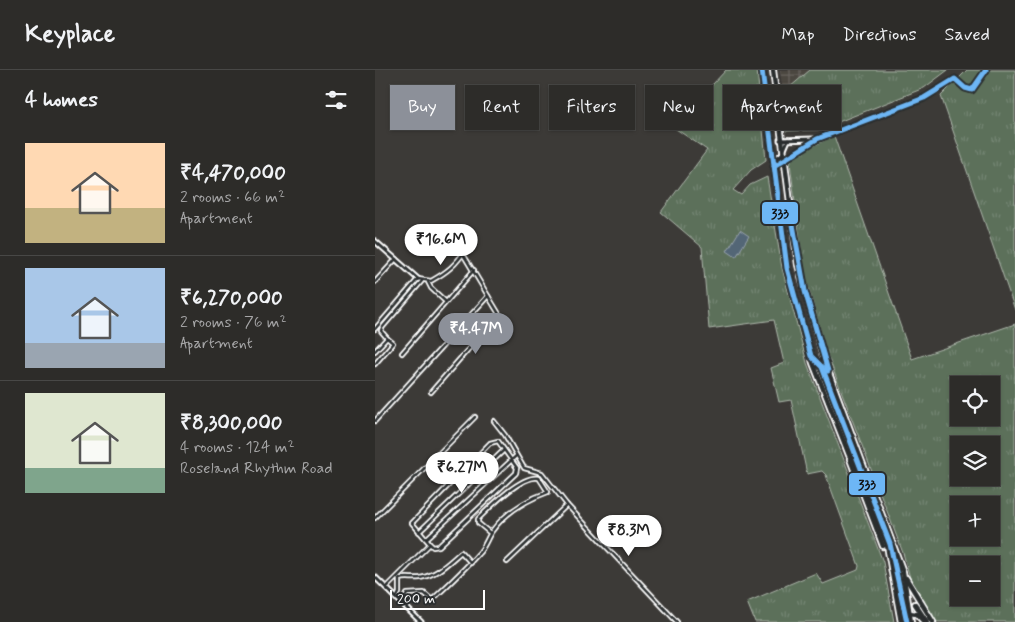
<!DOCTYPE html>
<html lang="en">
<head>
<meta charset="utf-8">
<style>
  body { margin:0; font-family:Mynerve,sans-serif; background:#353431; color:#f1f3f6; height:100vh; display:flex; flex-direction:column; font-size:19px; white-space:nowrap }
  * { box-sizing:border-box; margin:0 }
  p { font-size:16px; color:#a7a7a8 }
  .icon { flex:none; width:28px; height:28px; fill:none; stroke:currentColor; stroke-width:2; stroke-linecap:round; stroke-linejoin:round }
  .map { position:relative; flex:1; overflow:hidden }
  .details { display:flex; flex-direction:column; background:#2d2c29; width:375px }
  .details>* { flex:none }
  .top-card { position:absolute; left:15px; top:15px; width:475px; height:45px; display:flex; gap:10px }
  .controls { position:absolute; left:575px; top:306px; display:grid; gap:10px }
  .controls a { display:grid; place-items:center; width:50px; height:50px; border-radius:0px; background:#2d2c29; box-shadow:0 1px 4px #0004,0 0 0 1px #484846; font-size:25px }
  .scale { position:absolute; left:15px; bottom:12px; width:95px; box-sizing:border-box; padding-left:5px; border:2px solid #fff; border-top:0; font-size:14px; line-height:18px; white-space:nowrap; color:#fff; -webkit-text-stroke:4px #2a2d2e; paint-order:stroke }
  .price { position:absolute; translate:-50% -42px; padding:0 11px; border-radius:18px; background:#fff; color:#222; font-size:16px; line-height:32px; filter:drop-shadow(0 1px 2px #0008) }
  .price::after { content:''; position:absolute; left:50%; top:30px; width:15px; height:11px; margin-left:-8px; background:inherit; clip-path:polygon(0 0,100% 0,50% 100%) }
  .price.selected { background:#8c9099; color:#fff }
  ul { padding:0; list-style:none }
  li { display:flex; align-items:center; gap:15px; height:125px; padding:0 25px }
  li+li { border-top:1px solid #484846 }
  li span { display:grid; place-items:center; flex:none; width:140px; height:100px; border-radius:0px; color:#555 }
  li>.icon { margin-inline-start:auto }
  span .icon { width:60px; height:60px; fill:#fffc; stroke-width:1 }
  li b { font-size:21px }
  h2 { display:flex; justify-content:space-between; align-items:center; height:60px; padding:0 25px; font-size:21px }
  .chip { padding:0 18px; border-radius:0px; background:#2d2c29; box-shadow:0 1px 4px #0004,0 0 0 1px #484846; font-size:18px; line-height:45px }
  .chip.selected { background:#8c9099; color:#fff }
  header { display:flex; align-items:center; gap:30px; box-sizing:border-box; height:70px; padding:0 25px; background:#2d2c29; border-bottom:1px solid #484846 }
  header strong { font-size:24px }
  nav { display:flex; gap:28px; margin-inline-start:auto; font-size:18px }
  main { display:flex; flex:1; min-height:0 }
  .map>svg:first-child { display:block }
</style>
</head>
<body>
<header>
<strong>Keyplace</strong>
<nav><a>Map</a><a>Directions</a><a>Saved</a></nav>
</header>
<main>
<section class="details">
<h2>4 homes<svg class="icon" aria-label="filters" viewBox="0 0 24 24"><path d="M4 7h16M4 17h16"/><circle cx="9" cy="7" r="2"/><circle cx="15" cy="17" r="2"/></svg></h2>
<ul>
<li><span style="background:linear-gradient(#ffd9b3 65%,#c2b280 0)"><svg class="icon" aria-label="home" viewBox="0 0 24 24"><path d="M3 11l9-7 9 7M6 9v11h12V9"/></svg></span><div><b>₹4,470,000</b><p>2 rooms · 66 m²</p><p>Apartment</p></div></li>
<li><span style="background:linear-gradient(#a9c7e8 75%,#9aa5b1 0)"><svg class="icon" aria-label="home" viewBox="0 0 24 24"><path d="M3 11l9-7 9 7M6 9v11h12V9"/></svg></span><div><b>₹6,270,000</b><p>2 rooms · 76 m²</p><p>Apartment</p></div></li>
<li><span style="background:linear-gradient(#dfe7d0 75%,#7fa58c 0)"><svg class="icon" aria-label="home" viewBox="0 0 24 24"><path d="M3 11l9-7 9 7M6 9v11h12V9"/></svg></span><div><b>₹8,300,000</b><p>4 rooms · 124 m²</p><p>Roseland Rhythm Road</p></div></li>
</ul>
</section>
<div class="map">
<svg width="640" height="552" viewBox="0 0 640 552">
  <defs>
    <pattern id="industrial-grid" width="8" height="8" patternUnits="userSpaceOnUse" patternTransform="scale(1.25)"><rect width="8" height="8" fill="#4c4741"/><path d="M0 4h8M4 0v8" fill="none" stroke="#67635e"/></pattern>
    <pattern id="grass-tufts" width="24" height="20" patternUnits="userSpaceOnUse" patternTransform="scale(1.25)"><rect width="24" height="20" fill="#5c705a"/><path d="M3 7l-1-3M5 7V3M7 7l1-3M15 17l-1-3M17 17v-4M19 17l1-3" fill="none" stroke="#748573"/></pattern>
  </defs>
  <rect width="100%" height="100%" fill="#3c3a37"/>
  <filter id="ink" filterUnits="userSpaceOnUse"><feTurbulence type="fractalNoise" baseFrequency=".02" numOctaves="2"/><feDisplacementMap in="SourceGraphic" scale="10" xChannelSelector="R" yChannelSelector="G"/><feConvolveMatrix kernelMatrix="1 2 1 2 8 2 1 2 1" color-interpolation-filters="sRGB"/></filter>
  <g filter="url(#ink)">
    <!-- industrial -->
    <polygon fill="url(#industrial-grid)" points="405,0 435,0 408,23"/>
    <!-- grass -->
    <g fill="url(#grass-tufts)" stroke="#aeb8ac" fill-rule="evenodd">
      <polygon points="351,0 382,0 391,90 376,100 358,120 366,125 375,115 392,107 407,198 432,293 508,492 519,552 380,552 372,532 441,503 448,514 483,500 484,496 451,405 447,401 432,404 416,330 404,332 396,298 409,293 399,250 334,259 327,177 286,142 332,80 298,57"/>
      <polygon points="435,0 573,0 549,18 443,60 411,61 408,23"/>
      <polygon points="592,0 640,0 640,240 566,26"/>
      <path d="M459,66L537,289L640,254V552H560L537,515L528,483L451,281L429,201L415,93L419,85ZM584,315H616V348H584ZM584,375H616V408H584ZM584,435H616V468H584ZM584,495H616V528H584Z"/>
    </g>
    <!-- water -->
    <polygon fill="#536676" stroke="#98a3ad" points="365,160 374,166 361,187 352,181"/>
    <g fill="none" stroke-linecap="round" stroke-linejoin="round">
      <!-- primary-tunnel -->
      <g stroke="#504e4b" stroke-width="4.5" stroke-dasharray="4.5 2" stroke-linecap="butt">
        <polyline points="508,476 514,491"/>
        <polyline points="517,497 540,534"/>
      </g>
      <!-- minor casing -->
      <g stroke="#fff" stroke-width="6">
        <g id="minor">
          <polyline points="0,212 21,189"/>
          <polyline points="53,212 56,218 71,232"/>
          <path d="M0,259L43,209L56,211C72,202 81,195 91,179"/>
          <polyline points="0,281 12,268 6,261 7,258 47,211"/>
          <polyline points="27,283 99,200"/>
          <polyline points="0,294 18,273 12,268"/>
          <polyline points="56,322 124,244 88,184"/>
          <polyline points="0,351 113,226"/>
          <polyline points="119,351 130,365 149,398 167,403 192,435 302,552"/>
          <polyline points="0,448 100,347"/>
          <polyline points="44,462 129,380"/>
          <polyline points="51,469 141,386"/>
          <polyline points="132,492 192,435"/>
          <polyline points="11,518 55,474 37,453 115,373 123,371 142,398 141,403 64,476 58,477 55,474"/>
          <path d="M21,529L24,523V509C31,507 38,509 45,508C62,505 73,493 86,482L96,493"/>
          <path d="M27,534L32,524L49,523L57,530C73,515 89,500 103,484C110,477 112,468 117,461C131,442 151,430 173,422L164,408C147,404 115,437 103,449V453L115,463"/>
        </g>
      </g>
      <!-- tertiary casing -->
      <g stroke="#fff" stroke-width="7">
        <g id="tertiary">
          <polyline points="405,70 439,69"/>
          <polyline points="398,91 407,84 413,70"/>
          <polyline points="399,96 442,69 549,28 580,9 590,18 597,20 611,0"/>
          <polyline points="0,171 43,209"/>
          <polyline points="0,507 46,552"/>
        </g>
      </g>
      <!-- primary casing -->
      <g stroke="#fff" stroke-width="8">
        <g id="primary">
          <polyline points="387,0 412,198 438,293 474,385 480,394 512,475 526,552"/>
          <polyline points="398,0 423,195 449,290 528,502 536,552"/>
          <polyline points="475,389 508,476"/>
          <polyline points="531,508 558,552"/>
          <polyline points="540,534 552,552"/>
          <polyline points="534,543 542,544 549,552"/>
        </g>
      </g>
      <!-- minor -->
      <use href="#minor" stroke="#2a2d2e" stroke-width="2.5"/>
      <!-- tertiary -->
      <use href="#tertiary" stroke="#2a2d2e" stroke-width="3"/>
      <!-- primary -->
      <use href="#primary" stroke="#2a2d2e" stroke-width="4.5"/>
      <!-- bus-1 casing -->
      <g stroke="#2a2d2e" stroke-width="9">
        <g id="bus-1">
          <polyline points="387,0 412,198 436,286 447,297 515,474 532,552"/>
          <polyline points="399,96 442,69 549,28 580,9 590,18 597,20 611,0"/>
          <polyline points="415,138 430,221 453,301"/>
        </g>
      </g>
      <!-- bus-1 -->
      <use href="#bus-1" stroke="#6db6f5" stroke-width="5"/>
    </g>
  </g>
  <g stroke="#2a2d2e" stroke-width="2">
    <rect x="386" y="131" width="38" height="24" rx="5" fill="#6db6f5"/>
    <rect x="473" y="402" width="38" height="24" rx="5" fill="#6db6f5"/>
  </g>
  <g font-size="14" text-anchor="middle" font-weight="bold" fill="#111">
    <text x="405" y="148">333</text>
    <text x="492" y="419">333</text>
  </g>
</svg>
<div class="controls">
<a><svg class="icon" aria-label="locate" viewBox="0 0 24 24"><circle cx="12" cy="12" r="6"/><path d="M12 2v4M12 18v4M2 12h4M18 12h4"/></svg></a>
<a><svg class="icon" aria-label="layers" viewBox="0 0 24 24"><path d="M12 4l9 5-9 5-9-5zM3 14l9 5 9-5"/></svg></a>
<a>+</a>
<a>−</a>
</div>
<div class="scale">200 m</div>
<b class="price" style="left:66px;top:196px">₹16.6M</b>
<b class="price selected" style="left:101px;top:285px">₹4.47M</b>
<b class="price" style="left:87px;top:424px">₹6.27M</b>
<b class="price" style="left:254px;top:487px">₹8.3M</b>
<div class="top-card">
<a class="chip selected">Buy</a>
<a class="chip">Rent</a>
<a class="chip">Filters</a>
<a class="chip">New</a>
<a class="chip">Apartment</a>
</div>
</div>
</main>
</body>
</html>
